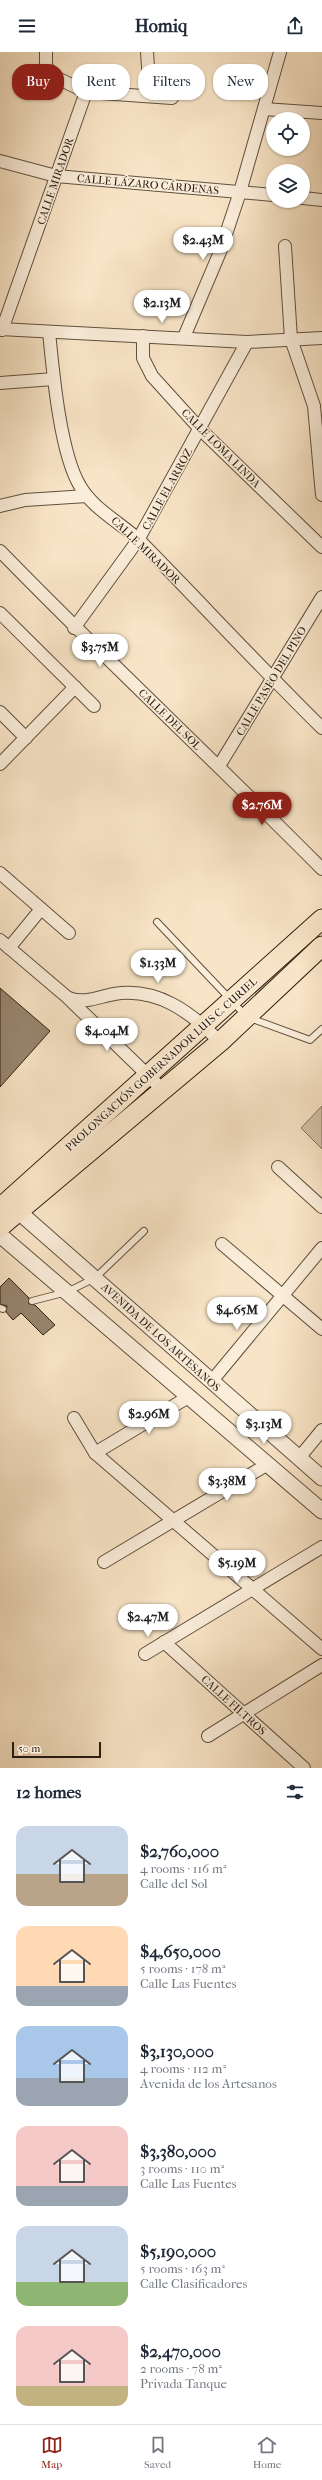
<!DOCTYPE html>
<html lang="en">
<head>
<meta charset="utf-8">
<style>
  body { margin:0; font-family:"IM FELL French Canon",serif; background:#f6f6f7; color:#1f2937; height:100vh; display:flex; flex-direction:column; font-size:15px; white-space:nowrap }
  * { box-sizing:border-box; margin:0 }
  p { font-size:13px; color:#747a83 }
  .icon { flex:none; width:22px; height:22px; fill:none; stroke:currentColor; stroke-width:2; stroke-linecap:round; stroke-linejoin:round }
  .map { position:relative; height:1716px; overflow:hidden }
  .side { display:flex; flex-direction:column; background:#fff; flex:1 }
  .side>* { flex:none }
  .guide { position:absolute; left:12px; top:12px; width:298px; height:36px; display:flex; gap:8px }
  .fabs { position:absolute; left:266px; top:60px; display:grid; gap:8px }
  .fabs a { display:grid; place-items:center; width:44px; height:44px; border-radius:50%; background:#fff; box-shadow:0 1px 3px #0004; font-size:20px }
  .scale { position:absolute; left:12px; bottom:10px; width:89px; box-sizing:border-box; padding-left:4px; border:2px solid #2d1e11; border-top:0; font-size:11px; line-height:14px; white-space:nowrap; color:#2d1e11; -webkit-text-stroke:3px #faedda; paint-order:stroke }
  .price { position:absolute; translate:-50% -34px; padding:0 9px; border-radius:14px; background:#fff; color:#222; font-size:13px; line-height:26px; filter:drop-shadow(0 1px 2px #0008) }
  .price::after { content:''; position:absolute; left:50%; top:24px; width:12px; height:9px; margin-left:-6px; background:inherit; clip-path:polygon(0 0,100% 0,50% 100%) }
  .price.current { background:#8f2418; color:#fff }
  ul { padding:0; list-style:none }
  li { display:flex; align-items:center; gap:12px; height:100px; padding:0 16px }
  li span { display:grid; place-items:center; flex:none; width:112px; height:80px; border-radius:12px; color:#555 }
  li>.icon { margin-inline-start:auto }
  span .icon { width:48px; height:48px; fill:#fffc; stroke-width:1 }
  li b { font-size:17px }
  h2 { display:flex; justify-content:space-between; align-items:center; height:48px; padding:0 16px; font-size:17px }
  .pill { padding:0 14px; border-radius:16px; background:#fff; box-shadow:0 1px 3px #0004; font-size:14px; line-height:36px }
  .pill.current { background:#8f2418; color:#fff }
  header { display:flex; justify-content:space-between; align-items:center; height:52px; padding:0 16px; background:#fff; font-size:18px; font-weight:800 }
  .tabs { display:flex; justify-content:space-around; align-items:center; height:56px; border-top:1px solid #e0e1e3; background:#fff; font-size:11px; color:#747a83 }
  .tabs a { display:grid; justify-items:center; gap:2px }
  .tabs .current { color:#8f2418 }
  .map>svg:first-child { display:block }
</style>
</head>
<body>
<header><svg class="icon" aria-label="menu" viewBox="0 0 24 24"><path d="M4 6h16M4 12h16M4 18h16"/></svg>Homiq<svg class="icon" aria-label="share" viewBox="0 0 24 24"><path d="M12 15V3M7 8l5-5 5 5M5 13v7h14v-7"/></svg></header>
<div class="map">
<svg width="322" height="1716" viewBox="0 0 322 1716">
  <rect width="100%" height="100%" fill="#f8e4c6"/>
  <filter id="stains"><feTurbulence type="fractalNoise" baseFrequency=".005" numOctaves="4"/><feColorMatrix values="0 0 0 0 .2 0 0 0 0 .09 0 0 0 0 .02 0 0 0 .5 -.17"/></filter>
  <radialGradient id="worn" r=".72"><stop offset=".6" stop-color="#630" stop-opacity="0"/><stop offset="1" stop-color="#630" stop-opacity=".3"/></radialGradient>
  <!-- green -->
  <polygon fill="#d5c2a7" stroke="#81705c" points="322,1054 322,1097 301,1076"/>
  <!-- building -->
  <g fill="#97856f" stroke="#2d1e11">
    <polygon points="0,936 50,979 0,1035"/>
    <polygon points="9,1226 29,1246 29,1252 35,1253 55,1273 43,1283 21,1261 13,1268 6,1260 7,1254 0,1252 0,1235"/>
  </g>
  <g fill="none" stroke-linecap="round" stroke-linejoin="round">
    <!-- service casing -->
    <g stroke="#60503e" stroke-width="8">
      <g id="service">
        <polyline points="157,870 247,965 310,988 322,977"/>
        <polyline points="32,1249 67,1240 95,1226 144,1179"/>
        <polyline points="0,1256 3,1257"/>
      </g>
    </g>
    <!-- minor casing -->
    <g stroke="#60503e" stroke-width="14">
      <g id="minor">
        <polyline points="46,0 46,13 51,23 86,40 172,46"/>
        <polyline points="147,0 150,44"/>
        <polyline points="264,57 322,61"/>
        <polyline points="0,109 56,124 273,143"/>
        <polyline points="303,146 322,148"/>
        <polyline points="285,194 291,287 314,354 322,443"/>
        <polyline points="0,277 247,290 322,286"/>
        <polyline points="2,278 86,40"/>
        <path d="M49,280C53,320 60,401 80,434C93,457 121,471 140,489C201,551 260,615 322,676"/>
        <polyline points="143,284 143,306 152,324 200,377 322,495"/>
        <polyline points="184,285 220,200 240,140 280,0"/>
        <polyline points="0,331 54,327"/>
        <polyline points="0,454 25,448 87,444"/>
        <path d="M0,499C105,607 216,710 322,817"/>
        <polyline points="0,561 94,654"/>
        <polyline points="74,576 138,488 247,290"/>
        <polyline points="0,660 26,686"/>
        <polyline points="0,712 75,635"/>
        <polyline points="219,714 322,545"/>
        <polyline points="0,821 69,881"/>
        <polyline points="0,888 67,945 163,1038"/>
        <polyline points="9,896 41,857"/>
        <path d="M69,946C85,952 98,945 114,942C157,935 191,960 220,990"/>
        <polyline points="278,1115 322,1155"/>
        <polyline points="222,1192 322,1277"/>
        <polyline points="211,1330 322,1196"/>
        <polyline points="74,1366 95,1401 322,1597"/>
        <polyline points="95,1401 190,1344"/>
        <polyline points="299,1406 322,1378"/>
        <polyline points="104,1510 268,1412"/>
        <polyline points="164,1590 304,1716"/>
        <polyline points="145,1602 322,1495"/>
        <polyline points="208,1684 322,1613"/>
      </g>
    </g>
    <!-- tertiary casing -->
    <g stroke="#60503e" stroke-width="17">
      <g id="tertiary">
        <polyline points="19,1160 322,1426"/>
        <polyline points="0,1183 322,1459"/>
      </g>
    </g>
    <!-- primary casing -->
    <g stroke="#2d1e11" stroke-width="21">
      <g id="primary">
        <polyline points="0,1156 322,867"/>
        <polyline points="0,1175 220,990 322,894"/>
      </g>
    </g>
    <!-- service -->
    <use href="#service" stroke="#faedda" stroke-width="6"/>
    <!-- minor -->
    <use href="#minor" stroke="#faedda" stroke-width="12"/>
    <!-- tertiary -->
    <use href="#tertiary" stroke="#faedda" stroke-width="15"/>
    <!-- primary -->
    <use href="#primary" stroke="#f8e4c6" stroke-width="19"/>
  </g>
  <g text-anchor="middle" stroke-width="3" stroke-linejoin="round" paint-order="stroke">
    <!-- street labels -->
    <g font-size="11" fill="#2d1e11" stroke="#faedda">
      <text transform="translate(55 129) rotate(-71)" y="4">CALLE MIRADOR</text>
      <text transform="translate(148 132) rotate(5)" y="4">CALLE LÁZARO CÁRDENAS</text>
      <text transform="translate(221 396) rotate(45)" y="4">CALLE LOMA LINDA</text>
      <text transform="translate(167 437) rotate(-61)" y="4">CALLE EL ARROZ</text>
      <text transform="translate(146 498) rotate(44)" y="4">CALLE MIRADOR</text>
      <text transform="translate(271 629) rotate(-59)" y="4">CALLE PASEO DEL PINO</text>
      <text transform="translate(170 667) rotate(44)" y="4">CALLE DEL SOL</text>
      <text transform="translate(161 1012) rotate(-42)" y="4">PROLONGACIÓN GOBERNADOR LUIS C. CURIEL</text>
      <text transform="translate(161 1285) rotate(42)" y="4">AVENIDA DE LOS ARTESANOS</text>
      <text transform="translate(234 1653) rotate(42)" y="4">CALLE FILTROS</text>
    </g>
  </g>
  <rect width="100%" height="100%" filter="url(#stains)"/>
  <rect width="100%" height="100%" fill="url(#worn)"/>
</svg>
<div class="fabs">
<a><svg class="icon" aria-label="locate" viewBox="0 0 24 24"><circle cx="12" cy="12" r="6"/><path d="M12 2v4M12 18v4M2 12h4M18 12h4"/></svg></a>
<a><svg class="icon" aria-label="layers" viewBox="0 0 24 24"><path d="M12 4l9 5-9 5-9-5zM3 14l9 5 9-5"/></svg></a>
</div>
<div class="scale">50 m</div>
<b class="price" style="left:203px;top:209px">$2.43M</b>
<b class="price" style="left:162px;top:272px">$2.13M</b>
<b class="price" style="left:100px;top:616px">$3.75M</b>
<b class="price current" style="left:262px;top:774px">$2.76M</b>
<b class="price" style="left:158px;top:932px">$1.33M</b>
<b class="price" style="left:107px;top:1000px">$4.04M</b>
<b class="price" style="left:237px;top:1279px">$4.65M</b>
<b class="price" style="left:149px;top:1383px">$2.96M</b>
<b class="price" style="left:264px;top:1393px">$3.13M</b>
<b class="price" style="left:227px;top:1450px">$3.38M</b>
<b class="price" style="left:237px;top:1532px">$5.19M</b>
<b class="price" style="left:148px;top:1586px">$2.47M</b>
<div class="guide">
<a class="pill current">Buy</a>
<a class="pill">Rent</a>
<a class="pill">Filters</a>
<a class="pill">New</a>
</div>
</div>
<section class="side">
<h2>12 homes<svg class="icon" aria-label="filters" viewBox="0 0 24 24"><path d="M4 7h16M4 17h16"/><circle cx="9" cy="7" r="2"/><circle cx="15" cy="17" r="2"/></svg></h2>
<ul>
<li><span style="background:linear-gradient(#c9d6e8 60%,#b9a48a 0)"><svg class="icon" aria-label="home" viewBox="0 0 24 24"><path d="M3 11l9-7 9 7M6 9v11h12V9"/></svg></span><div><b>$2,760,000</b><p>4 rooms · 116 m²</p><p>Calle del Sol</p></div></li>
<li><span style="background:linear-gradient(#ffd9b3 75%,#9aa5b1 0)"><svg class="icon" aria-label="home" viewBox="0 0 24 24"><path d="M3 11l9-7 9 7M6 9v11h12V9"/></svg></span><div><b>$4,650,000</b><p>5 rooms · 178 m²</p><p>Calle Las Fuentes</p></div></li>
<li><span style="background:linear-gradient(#a9c7e8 65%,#9aa5b1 0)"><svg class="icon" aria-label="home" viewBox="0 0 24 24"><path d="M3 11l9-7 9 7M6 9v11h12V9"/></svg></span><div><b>$3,130,000</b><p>4 rooms · 112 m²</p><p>Avenida de los Artesanos</p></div></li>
<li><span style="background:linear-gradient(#f6c9c9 75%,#9aa5b1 0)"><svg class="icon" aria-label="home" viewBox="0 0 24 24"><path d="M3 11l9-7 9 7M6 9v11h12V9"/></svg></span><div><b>$3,380,000</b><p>3 rooms · 110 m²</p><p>Calle Las Fuentes</p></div></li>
<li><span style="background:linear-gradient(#c9d6e8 70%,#8fb573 0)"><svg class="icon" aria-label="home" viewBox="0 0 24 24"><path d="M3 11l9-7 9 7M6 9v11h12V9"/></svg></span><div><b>$5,190,000</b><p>5 rooms · 163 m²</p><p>Calle Clasificadores</p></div></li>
<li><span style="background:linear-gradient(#f6c9c9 75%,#c2b280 0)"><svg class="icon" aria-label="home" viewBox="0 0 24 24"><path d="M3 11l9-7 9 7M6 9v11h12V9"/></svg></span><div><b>$2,470,000</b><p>2 rooms · 78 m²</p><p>Privada Tanque</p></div></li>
</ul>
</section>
<nav class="tabs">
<a class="current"><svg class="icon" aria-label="map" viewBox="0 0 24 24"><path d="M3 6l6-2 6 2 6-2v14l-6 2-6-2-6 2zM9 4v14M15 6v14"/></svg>Map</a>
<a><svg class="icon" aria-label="saved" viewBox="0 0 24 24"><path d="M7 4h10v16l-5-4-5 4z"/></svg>Saved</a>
<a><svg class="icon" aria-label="home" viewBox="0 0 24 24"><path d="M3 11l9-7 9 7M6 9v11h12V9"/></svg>Home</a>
</nav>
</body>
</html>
